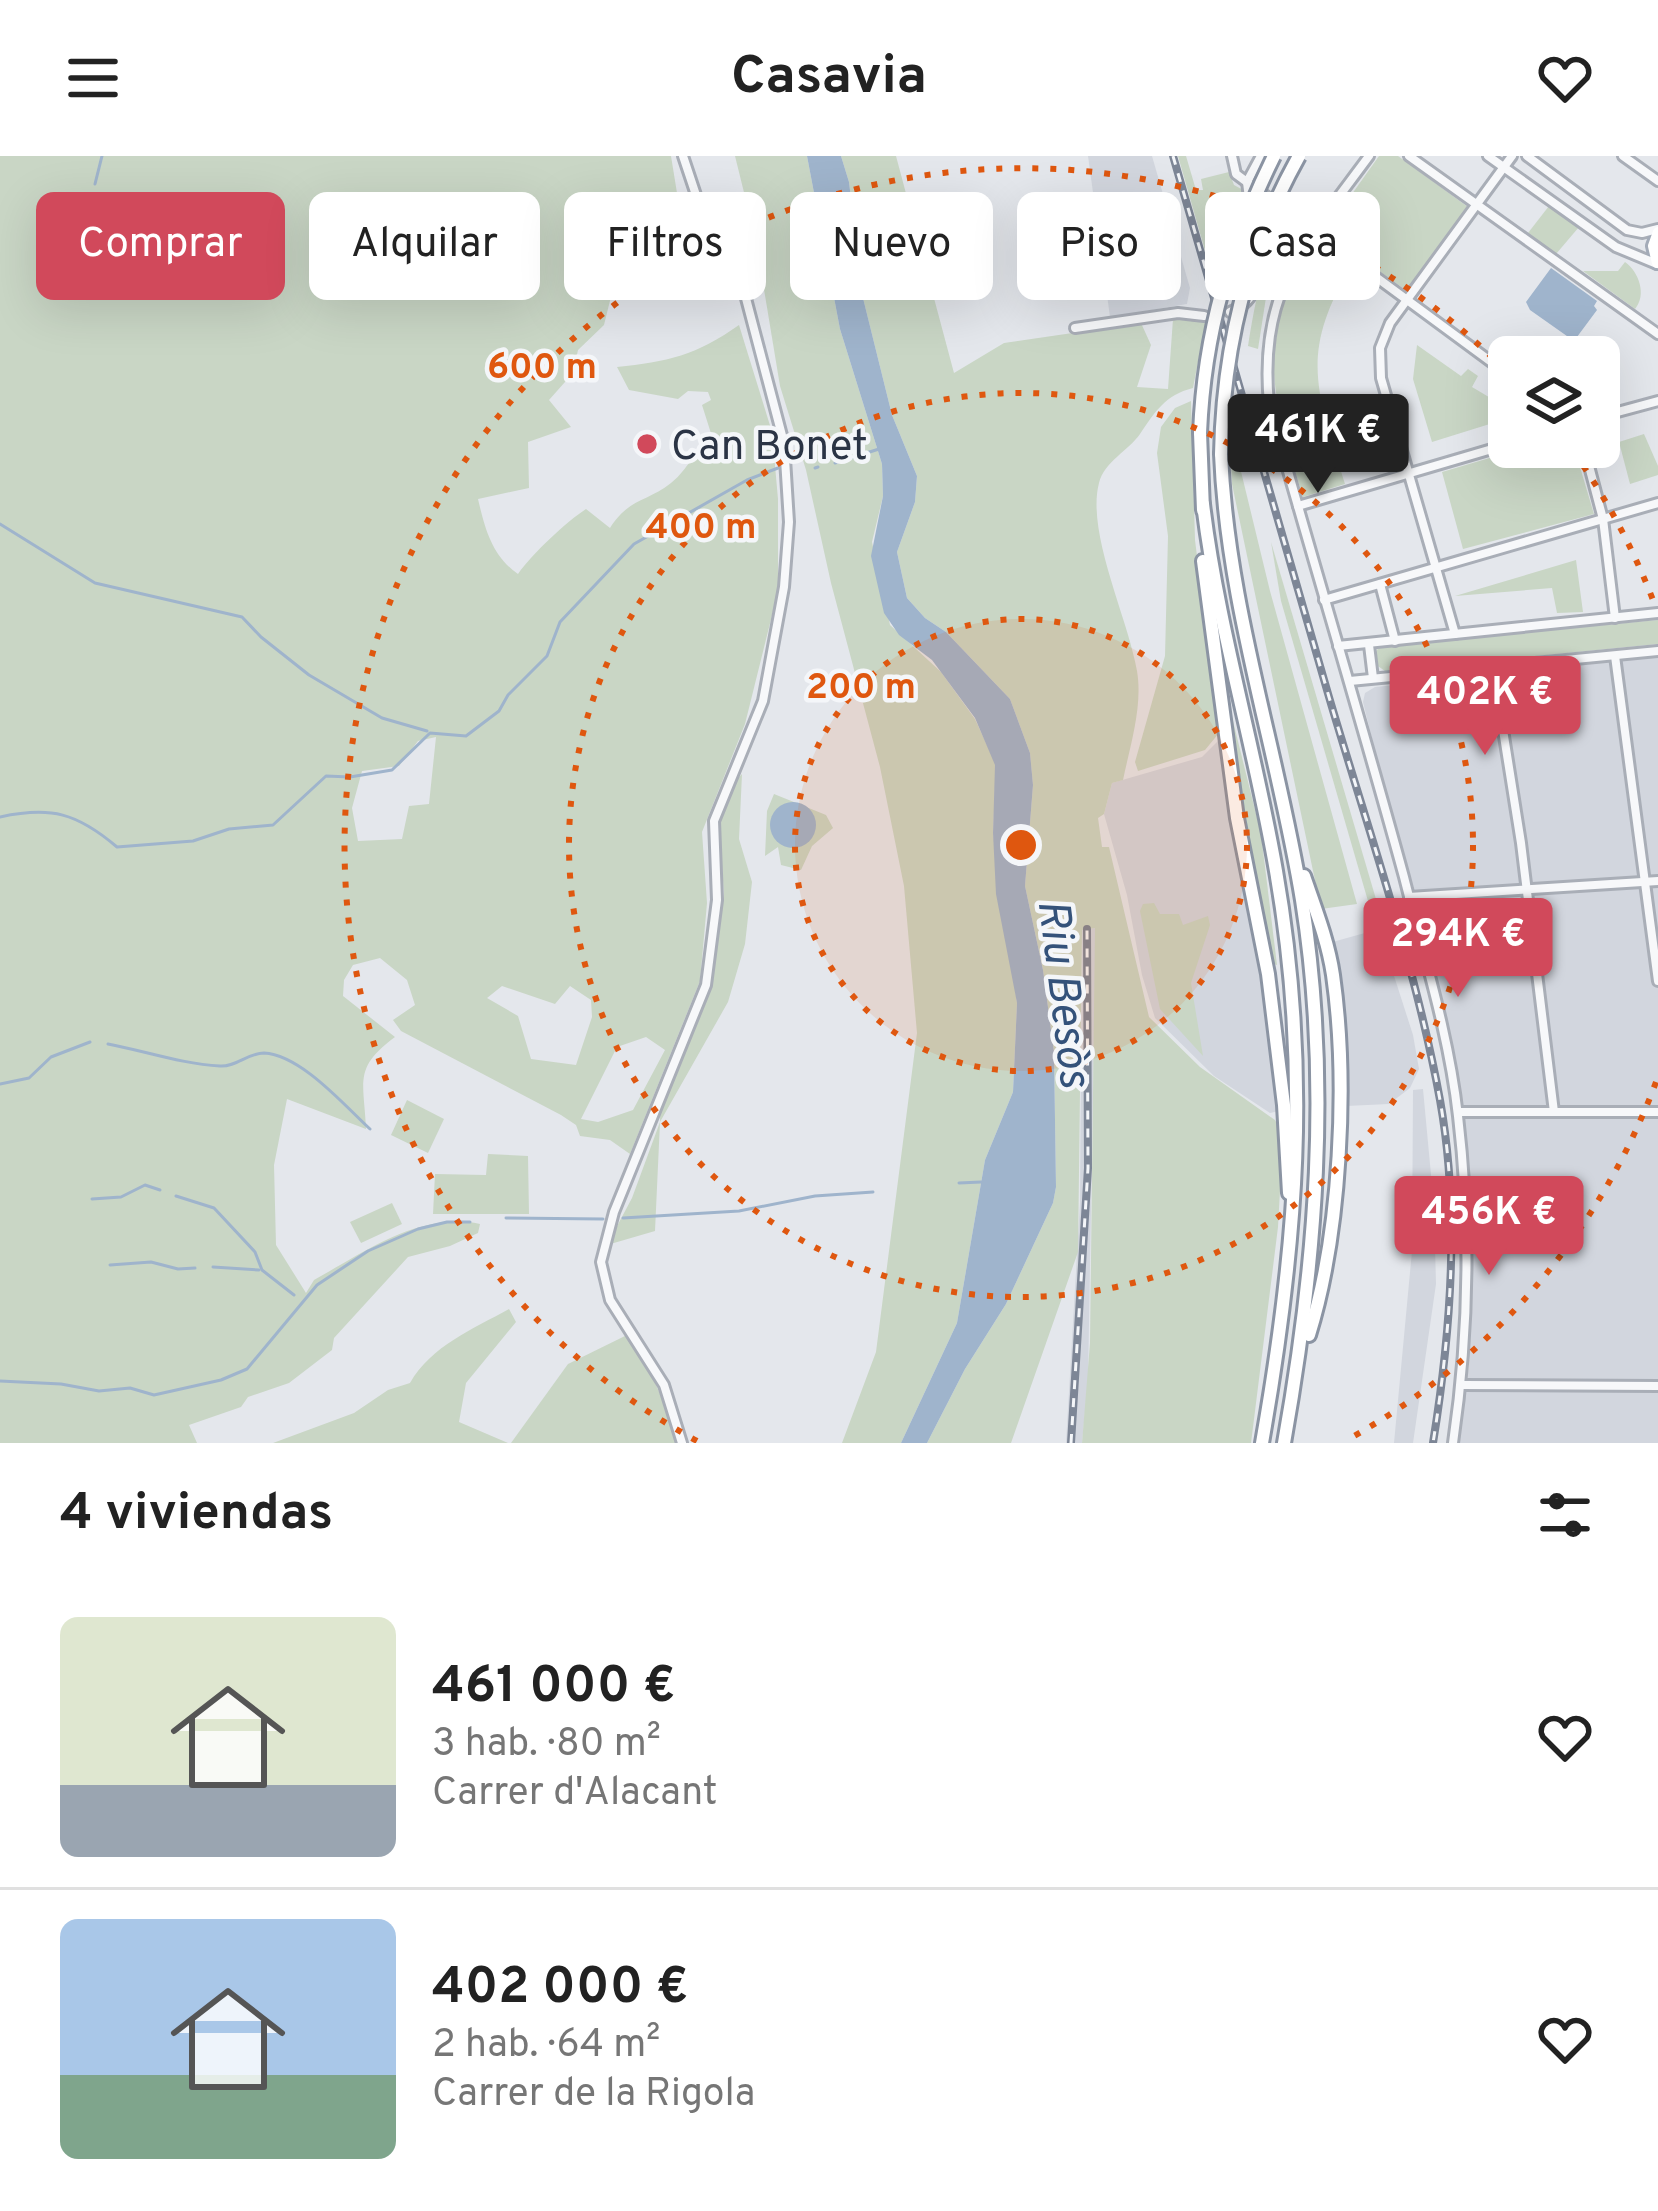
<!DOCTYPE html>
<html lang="es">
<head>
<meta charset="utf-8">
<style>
  body { margin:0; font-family:Overpass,sans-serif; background:#f2f2f2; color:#222; height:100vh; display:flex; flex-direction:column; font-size:45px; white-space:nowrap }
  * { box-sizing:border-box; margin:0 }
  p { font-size:39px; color:#767676 }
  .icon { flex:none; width:66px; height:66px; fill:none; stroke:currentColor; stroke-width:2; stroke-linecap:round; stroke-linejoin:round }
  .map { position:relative; height:1287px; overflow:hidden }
  .details { display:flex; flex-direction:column; background:#fff; flex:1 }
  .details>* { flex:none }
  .hud { position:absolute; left:36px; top:36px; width:1587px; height:108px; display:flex; gap:24px }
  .buttons { position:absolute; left:1488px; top:180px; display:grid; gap:24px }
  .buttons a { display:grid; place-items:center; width:132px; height:132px; border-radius:18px; background:#fff; box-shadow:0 12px 48px #0002; font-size:60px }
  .price { position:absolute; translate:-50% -102px; padding:0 27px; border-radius:12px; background:#d1495b; color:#fff; font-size:39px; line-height:78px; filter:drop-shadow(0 3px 6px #0008) }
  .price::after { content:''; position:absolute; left:50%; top:72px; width:36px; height:27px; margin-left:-18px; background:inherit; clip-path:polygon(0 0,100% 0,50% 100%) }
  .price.on { background:#222; color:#fff }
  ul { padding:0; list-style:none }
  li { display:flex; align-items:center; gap:36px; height:300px; padding:0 60px }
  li+li { border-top:3px solid #e0e0e0 }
  li span { display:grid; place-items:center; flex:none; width:336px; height:240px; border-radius:18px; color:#555 }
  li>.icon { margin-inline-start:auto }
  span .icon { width:144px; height:144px; fill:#fffc; stroke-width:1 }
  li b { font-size:51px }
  h2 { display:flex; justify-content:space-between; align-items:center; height:144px; padding:0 60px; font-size:51px }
  .chip { padding:0 42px; border-radius:18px; background:#fff; box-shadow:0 12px 48px #0002; font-size:42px; line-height:108px }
  .chip.on { background:#d1495b; color:#fff }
  header { display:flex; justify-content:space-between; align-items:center; height:156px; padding:0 60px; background:#fff; font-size:54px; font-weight:700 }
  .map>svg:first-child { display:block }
</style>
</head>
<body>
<header><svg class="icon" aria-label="menu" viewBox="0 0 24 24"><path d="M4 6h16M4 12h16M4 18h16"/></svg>Casavia<svg class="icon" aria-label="heart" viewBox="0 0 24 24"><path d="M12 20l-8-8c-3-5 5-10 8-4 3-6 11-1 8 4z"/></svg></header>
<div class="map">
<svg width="1658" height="1287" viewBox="0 0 1658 1287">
  <rect width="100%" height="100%" fill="#e4e7ec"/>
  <!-- built -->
  <g fill="#d2d6de">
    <polygon points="1088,0 1152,0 1190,132 1187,148 1110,161"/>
    <polygon points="1658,500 1658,1287 1458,1287 1469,1209 1472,1042 1460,938 1363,546 1365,537 1375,531 1479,521 1510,512"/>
    <polygon points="1231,582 1288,953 1270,957 1214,920 1155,862 1142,819 1127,739 1104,658 1112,627 1202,601 1219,584"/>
    <polygon points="1096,772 1088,1224 1082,1287 1066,1287 1080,1047 1082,773"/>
    <polygon points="1379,773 1413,879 1419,913 1410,932 1389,948 1346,950 1322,789"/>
    <polygon points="1423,933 1434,1051 1436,1128 1413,1287 1394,1287 1412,1095 1413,934"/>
  </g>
  <!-- green -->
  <g fill="#c9d6c5" fill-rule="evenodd">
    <path d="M0,0H671L677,37L689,57L629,51L624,88L604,169L578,194L573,217L549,244L571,271L528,286L529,332L478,343C485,373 492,400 518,418C532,398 566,366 586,353L610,372C629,342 647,346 671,327C691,311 688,298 715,290L702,249L711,244L708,236L688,235L678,243L629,234L617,211C667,206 697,199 739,169L772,276L778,343V435L745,568L702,676L707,747L700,825L630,998L610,984L580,980L576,969L561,959L401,875L393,864L415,849L407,824L380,802L353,809L344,824L343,840L395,881C353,912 364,925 366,973L287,943L274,1009L276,1089L306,1137L314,1124C365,1096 420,1055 480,1068L478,1077L450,1090L408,1101L334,1182L332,1194L289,1227L248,1241L241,1251L189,1269L197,1287H0ZM436,581L429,648L409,650L402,683L358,685L352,652L362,615L399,610L418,585ZM502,830L555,848L570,830L591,844L592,861L576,909L531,903L518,860L487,842ZM646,881L665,894L633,954L598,966L581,963L617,891Z"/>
    <polygon points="735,0 807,0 840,173 882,308 883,340 872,386 890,469 941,516 975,563 996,609 993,677 1017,847 1013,936 985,1004 957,1167 901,1287 842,1287 876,1196 917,877 904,730 880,611 831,427 806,314 780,230 756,85"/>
    <path d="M841,0H896L954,217L1004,187L1141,167L1151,189L1137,231L1168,233L1173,163L1206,164L1193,232C1165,239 1155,256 1140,278C1129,294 1104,306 1099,327C1086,377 1128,462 1137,515C1143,550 1130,590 1123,624L1112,627L1104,658L1098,662L1102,691H1109L1149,861L1200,911L1275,964L1283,980L1278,1071L1251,1287H1082L1090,1187L1095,772L1082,774L1078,1096L1011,1287H927L965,1213L1006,1148L1053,1047L1056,1031L1054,896L1043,814L1025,730L1033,629L1030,597L1010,543L946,476L925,462L907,442L897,396L915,346L917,320L892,259L863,142L849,26Z"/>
    <polygon points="1178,0 1186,0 1196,34 1203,34 1201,23 1229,16 1234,29 1245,35 1214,126"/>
    <polygon points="1379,0 1398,0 1468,51 1407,135 1325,76"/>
    <polygon points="1549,50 1579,71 1556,98 1528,77"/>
    <path d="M1281,58L1300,73L1267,135L1258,193L1248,190C1255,144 1265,101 1281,58Z"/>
    <path d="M1327,90L1352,109C1298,198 1317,235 1345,328L1303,341C1278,257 1249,177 1308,99L1317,104Z"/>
    <path d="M1625,106C1639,116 1647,139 1635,153L1583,115H1618Z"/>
    <polygon points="1417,189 1461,220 1468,213 1478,220 1472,231 1509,253 1509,262 1432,286 1413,223"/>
    <polygon points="1191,245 1195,384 1219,577 1205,594 1138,615 1135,606 1165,500 1168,380 1157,297 1161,271 1175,252"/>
    <polygon points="1229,266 1270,435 1357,748 1321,753 1232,328"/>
    <polygon points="1644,278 1658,310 1658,319 1630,328 1619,286"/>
    <polygon points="1527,291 1574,291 1594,358 1463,393 1442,316"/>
    <polygon points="1271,386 1393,801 1379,783 1281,445"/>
    <polygon points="1576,404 1583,456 1557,457 1552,432 1455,440"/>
    <polygon points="1658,464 1658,488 1385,515 1375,508 1374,498 1380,490"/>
    <polygon points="1232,561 1261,678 1277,809 1271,807 1247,688"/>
    <polygon points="742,618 739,683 752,726 745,788 728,846 660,966 655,1075 607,1089 632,1042 660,966 660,955 712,831 724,738 719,669 732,629"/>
    <polygon points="774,638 826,659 833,672 812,690 801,714 781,709 778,691 765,700 767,655"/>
    <polygon points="1154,747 1160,758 1179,758 1183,769 1208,760 1210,769 1191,827 1203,900 1160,853 1140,755 1143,748"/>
    <polygon points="407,944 444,963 428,997 391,979"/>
    <polygon points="488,998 528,1000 529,1058 433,1058 435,1018 486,1019"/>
    <polygon points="392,1047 402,1068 361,1087 350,1066"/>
    <path d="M509,1153L516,1166L466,1227L459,1266L508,1287H273L354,1257L388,1234L410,1227C431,1190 473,1173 509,1153Z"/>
    <path d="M627,1179C652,1213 665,1246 676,1287H511L568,1208Z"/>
  </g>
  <!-- water -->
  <g fill="#9fb4cc">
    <polygon points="807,0 841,0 849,26 863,142 892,259 917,320 915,346 897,396 907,442 925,462 946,476 1010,543 1030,597 1033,629 1025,730 1043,814 1054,896 1056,1031 1053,1047 1006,1148 965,1213 927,1287 901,1287 957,1167 985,1004 1013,936 1017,847 996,738 993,677 995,609 975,562 932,504 899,479 884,457 871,400 883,340 882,308 840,173"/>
    <polygon points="1551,112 1597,145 1594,150 1597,154 1574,185 1530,154 1526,146"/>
    <circle cx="793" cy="669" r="23"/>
  </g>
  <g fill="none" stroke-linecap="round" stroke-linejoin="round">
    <!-- stream -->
    <g stroke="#9fb4cc" stroke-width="3">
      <polyline points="95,28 102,0"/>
      <polyline points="835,307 879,293"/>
      <polyline points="815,312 818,311"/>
      <polyline points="0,368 95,427 242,461 261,481 309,519 382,562 427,575"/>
      <path d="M0,661C51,650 77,657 117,691L193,685L229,673L273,669L326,620L350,621L392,614L430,577L466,580L499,555L508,539L547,500L560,466L634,388L747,324L778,312"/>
      <path d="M108,888C145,895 182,908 220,910C236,911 248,897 264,897C301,899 344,949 370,973"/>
      <polyline points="0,928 29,922 51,901 90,886"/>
      <polyline points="959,1027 981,1026"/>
      <polyline points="176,1040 214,1052 255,1096 262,1114 294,1139"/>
      <polyline points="92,1043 121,1041 145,1029 160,1034"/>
      <polyline points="506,1062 603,1063"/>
      <polyline points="623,1062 739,1055 815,1040 873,1036"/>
      <polyline points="110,1109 151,1106 178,1113 195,1112"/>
      <polyline points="213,1111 259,1114"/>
      <polyline points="0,1225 61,1228 99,1235 130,1232 154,1239 221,1224 247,1213 317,1129 368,1095 418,1073 447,1066 470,1066"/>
    </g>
    <!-- minor casing -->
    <g stroke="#a9aeb7" stroke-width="14">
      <g id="minor">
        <polyline points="1232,0 1236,18 1509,219"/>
        <path d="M1369,0C1305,87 1258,134 1269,248C1313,406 1361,563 1404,721C1424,800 1449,879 1458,960C1471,1070 1469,1178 1453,1287"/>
        <polyline points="1409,0 1658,178"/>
        <polyline points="1488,0 1616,91 1657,108"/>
        <polyline points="1527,0 1627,74 1642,77 1658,73"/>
        <polyline points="1623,0 1658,25"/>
        <polyline points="1255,91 1247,26 1261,0"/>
        <path d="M1230,156C1254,146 1258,131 1256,106"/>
        <polyline points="1075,172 1178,157 1204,160"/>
        <polyline points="1599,261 1658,245"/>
        <polyline points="1584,291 1603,363 1615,462"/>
        <polyline points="1298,350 1509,288"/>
        <polyline points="1380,428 1395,485"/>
        <polyline points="1324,444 1658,347"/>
        <polyline points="1455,478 1381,222 1380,192 1390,167 1512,0"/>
        <polyline points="1369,489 1373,522"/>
        <polyline points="1338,490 1658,457"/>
        <polyline points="1615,500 1658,825"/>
        <polyline points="1493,511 1521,687 1554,956"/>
        <polyline points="1350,525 1658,495"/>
        <polyline points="1409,741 1658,725"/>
        <polyline points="1458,956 1658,956"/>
        <polyline points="1462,1229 1658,1230"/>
        <polyline points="682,1287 664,1229 610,1144 601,1106 614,1056 706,829 717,744 714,665 763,545 784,431 789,366 784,287 738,112 729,91 698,45 683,0"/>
      </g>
    </g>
    <!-- major casing -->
    <g stroke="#a3abb8" stroke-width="16">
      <polyline id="major" points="1657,107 1653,90 1658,76"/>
    </g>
    <!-- highway casing -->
    <g stroke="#8b94a3" stroke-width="18">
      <g id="highway">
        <polyline points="1200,277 1203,354"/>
        <path d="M1221,298C1227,449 1278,595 1302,744C1331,925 1316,1108 1284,1287"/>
        <path d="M1203,348C1218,472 1255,592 1276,715C1311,915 1297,1089 1262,1287"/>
        <polyline points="1203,405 1237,662 1268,818 1284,949 1289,1037"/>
        <path d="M1304,720C1315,752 1328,785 1333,819C1348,925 1341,1076 1309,1179"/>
      </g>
    </g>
    <!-- minor -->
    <use href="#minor" stroke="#f7f8fa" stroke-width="8"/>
    <!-- major -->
    <use href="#major" stroke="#fff" stroke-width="10"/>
    <!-- highway -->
    <use href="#highway" stroke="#fff" stroke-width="12"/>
    <!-- rail casing -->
    <g stroke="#7d8696" stroke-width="8">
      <g id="rail">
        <path d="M1173,0C1225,180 1277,361 1329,541C1368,674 1415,807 1440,944C1460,1056 1451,1175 1433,1287"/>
        <polyline points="1071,1287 1088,1012 1087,773"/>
      </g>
    </g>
    <!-- rail -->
    <use href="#rail" stroke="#f4f6f9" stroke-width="3" stroke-dasharray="9" stroke-linecap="butt"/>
    <!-- highway-bridge casing -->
    <g stroke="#8b94a3" stroke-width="18" stroke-linecap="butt">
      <g id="highway-bridge">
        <path d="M1200,277C1204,177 1230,89 1274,0"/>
        <path d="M1221,298C1223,191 1247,93 1299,0"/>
      </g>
    </g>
    <!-- highway-bridge -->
    <use href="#highway-bridge" stroke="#fff" stroke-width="12"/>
  </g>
  <!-- distance rings -->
  <circle cx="1021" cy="689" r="226" fill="#df570f" fill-opacity=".12"/>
  <g fill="none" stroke="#df570f" stroke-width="6" stroke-dasharray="6 12">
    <circle cx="1021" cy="689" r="226"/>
    <circle cx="1021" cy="689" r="452"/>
    <path d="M1656 926A678 678 0 0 1 1345 1285M697 1285A678 678 0 1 1 1509 218M1573 295A678 678 0 0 1 1656 452"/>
  </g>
  <!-- markers -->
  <circle fill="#d1495b" stroke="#f4f6f9" stroke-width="4.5" cx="647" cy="288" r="12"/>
  <g text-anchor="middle" stroke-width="9" stroke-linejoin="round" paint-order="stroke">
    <!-- poi labels -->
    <g font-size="42" fill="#2b3445" stroke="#f4f6f9" text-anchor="start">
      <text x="671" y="303">Can Bonet</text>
    </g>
    <!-- water labels -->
    <g font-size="45" font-style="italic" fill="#34527a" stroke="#f4f6f9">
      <text transform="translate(1066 837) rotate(83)" y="16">Riu Besòs</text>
    </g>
  </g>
  <circle cx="1021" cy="689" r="18" fill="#df570f" stroke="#f4f6f9" stroke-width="6"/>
  <g font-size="36" text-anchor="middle" font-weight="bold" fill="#df570f" stroke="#f4f6f9" stroke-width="9" stroke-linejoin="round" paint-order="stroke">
    <text x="542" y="222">600 m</text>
    <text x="701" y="382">400 m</text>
    <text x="861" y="542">200 m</text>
  </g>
</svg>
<div class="buttons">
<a><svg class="icon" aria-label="layers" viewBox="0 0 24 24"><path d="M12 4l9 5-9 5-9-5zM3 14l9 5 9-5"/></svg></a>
</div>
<b class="price on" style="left:1318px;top:340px">461K €</b>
<b class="price" style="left:1485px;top:602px">402K €</b>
<b class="price" style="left:1458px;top:844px">294K €</b>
<b class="price" style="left:1489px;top:1122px">456K €</b>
<div class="hud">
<a class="chip on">Comprar</a>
<a class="chip">Alquilar</a>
<a class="chip">Filtros</a>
<a class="chip">Nuevo</a>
<a class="chip">Piso</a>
<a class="chip">Casa</a>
</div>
</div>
<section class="details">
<h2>4 viviendas<svg class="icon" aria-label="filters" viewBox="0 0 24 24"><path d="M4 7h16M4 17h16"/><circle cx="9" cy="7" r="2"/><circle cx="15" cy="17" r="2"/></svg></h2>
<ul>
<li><span style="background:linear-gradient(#dfe7d0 70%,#9aa5b1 0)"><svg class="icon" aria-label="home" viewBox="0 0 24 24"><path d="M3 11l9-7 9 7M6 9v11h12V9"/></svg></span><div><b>461 000 €</b><p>3 hab. · 80 m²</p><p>Carrer d'Alacant</p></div><svg class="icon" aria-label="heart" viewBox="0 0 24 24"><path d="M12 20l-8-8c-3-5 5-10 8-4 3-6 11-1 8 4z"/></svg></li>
<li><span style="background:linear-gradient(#a9c7e8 65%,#7fa58c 0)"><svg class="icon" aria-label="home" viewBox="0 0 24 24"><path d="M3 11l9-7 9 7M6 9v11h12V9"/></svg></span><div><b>402 000 €</b><p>2 hab. · 64 m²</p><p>Carrer de la Rigola</p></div><svg class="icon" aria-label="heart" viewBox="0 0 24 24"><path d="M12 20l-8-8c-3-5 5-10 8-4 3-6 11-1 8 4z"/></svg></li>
</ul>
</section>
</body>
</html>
